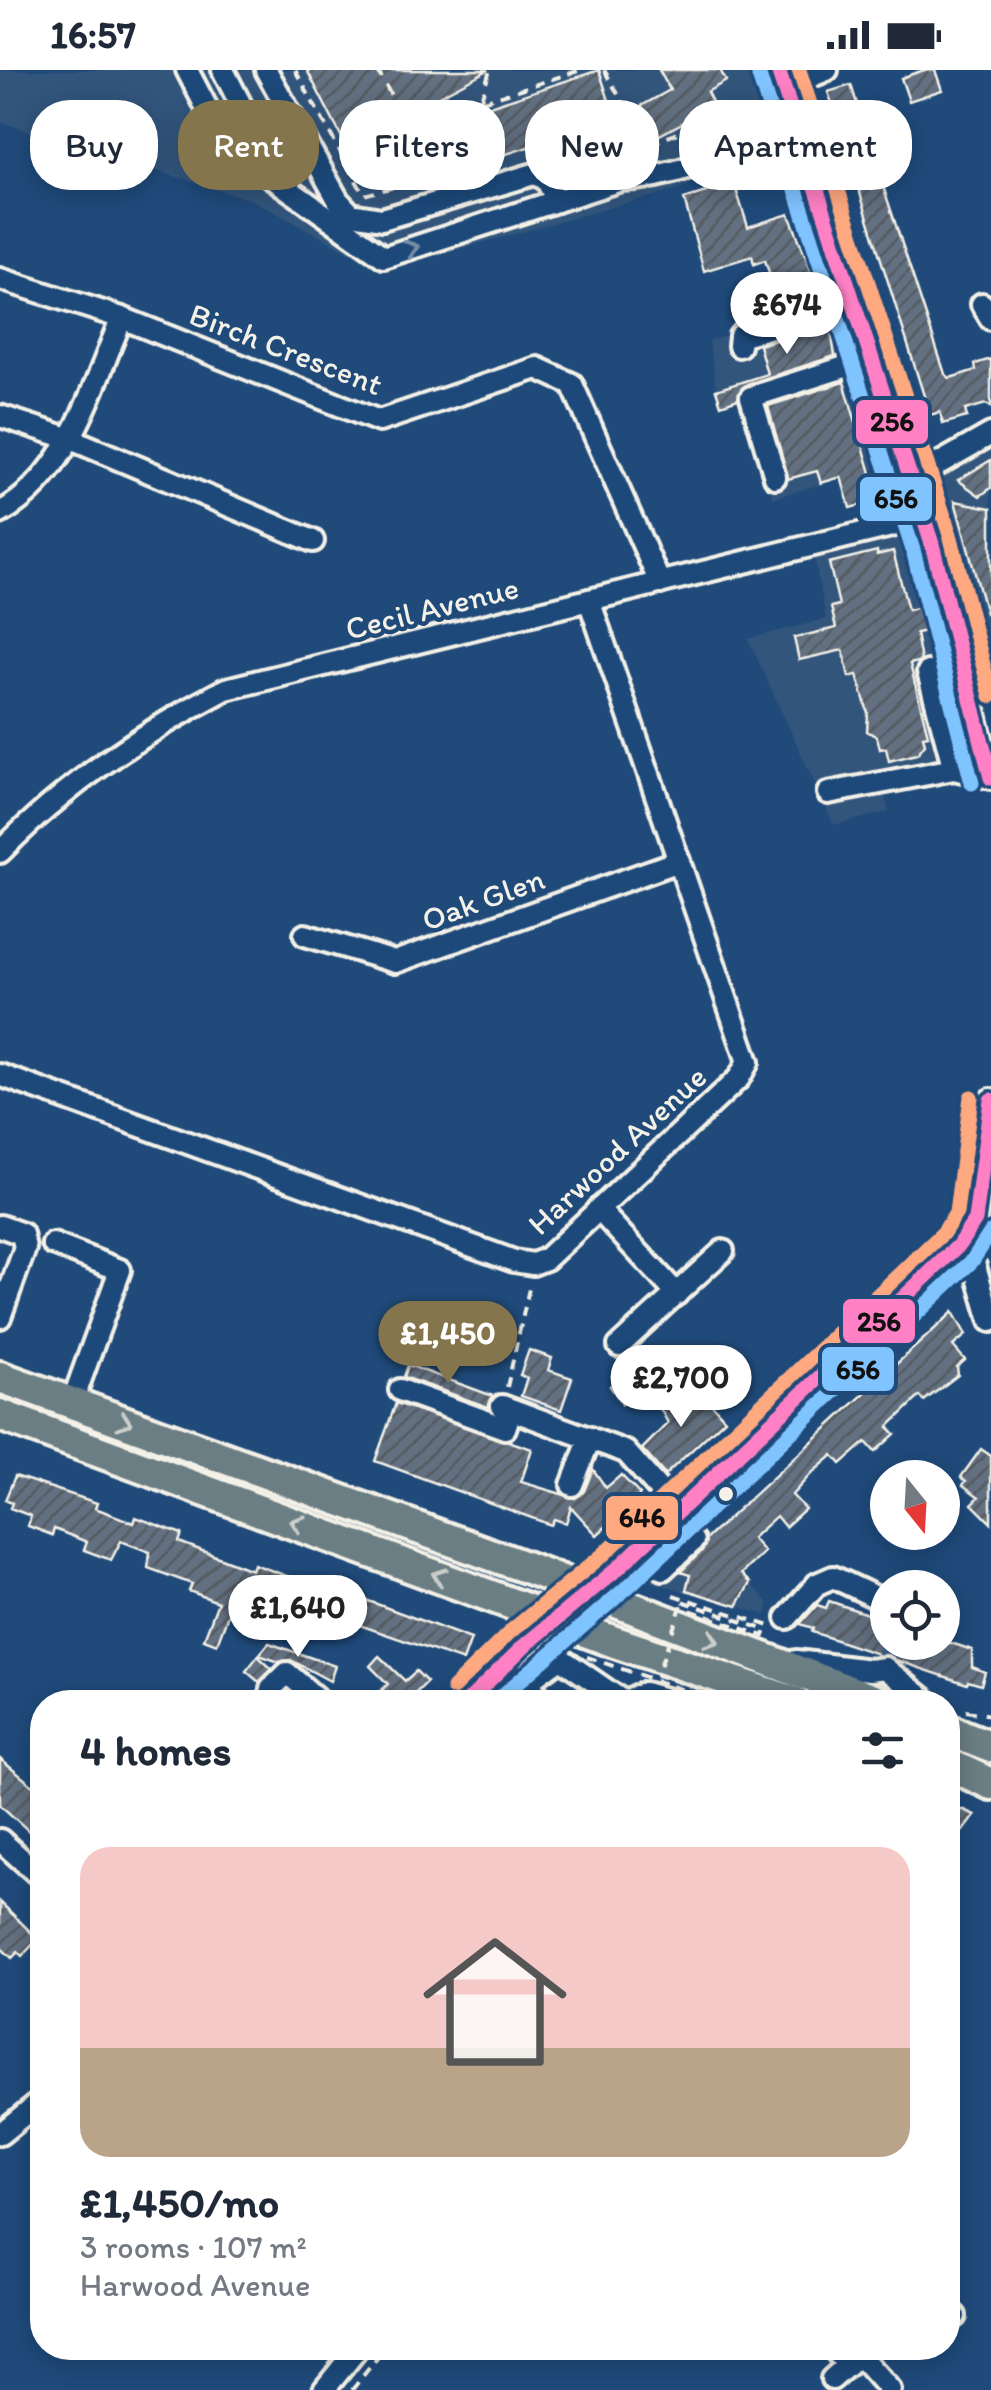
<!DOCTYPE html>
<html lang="en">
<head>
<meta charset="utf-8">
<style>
  body { margin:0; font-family:Itim,sans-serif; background:#f6f6f7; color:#1f2937; height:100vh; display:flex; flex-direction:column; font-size:38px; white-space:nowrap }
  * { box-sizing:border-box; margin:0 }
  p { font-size:32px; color:#747a83 }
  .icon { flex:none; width:55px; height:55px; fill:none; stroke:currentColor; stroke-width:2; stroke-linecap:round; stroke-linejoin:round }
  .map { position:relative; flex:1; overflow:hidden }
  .panel { position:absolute; left:30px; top:1620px; width:930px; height:670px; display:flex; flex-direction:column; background:#fff; border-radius:40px; box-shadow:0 5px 25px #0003 }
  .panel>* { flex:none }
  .hud { position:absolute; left:30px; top:30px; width:932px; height:90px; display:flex; gap:20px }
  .needle { width:65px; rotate:162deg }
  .fabs { position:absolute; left:870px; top:1390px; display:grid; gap:20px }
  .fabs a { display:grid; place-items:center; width:90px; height:90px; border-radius:50%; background:#fff; box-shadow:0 5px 25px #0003; font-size:50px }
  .price { position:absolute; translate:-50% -85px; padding:0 22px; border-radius:35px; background:#fff; color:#222; font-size:32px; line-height:65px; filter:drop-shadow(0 2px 5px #0008) }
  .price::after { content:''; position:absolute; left:50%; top:60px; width:30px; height:22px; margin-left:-15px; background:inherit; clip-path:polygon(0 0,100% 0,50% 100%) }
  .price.active { background:#84754c; color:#fff }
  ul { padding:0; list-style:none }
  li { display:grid; align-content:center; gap:20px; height:530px; padding:0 50px }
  li span { display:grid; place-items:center; height:310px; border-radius:30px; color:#555 }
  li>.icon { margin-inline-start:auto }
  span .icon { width:180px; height:180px; fill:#fffc; stroke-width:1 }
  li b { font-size:42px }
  h2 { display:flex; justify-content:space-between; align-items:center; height:120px; padding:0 50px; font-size:42px }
  .tag { padding:0 35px; border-radius:40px; background:#fff; box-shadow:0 5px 25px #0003; font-size:35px; line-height:90px }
  .tag.active { background:#84754c; color:#fff }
  .status { display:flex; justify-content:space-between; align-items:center; height:70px; padding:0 50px; background:#fff; direction:ltr }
  .status svg { height:28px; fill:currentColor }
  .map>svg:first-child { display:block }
</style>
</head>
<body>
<div class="status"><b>16:57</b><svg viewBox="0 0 49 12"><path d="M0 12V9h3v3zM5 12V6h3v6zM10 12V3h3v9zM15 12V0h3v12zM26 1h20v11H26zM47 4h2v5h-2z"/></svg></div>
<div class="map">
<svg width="991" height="2320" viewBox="0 0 991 2320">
  <defs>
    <pattern id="building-hatch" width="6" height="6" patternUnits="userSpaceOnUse" patternTransform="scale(2.5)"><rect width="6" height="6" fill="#627081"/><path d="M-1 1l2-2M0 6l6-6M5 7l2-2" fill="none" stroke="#545a61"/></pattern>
  </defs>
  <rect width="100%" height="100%" fill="#1f4a7a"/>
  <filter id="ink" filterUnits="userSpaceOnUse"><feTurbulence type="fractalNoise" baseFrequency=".01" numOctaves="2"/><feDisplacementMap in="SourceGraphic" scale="20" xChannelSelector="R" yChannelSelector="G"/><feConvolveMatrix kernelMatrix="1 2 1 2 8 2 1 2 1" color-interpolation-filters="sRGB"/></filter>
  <g filter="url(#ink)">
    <!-- built -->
    <g fill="#33557c">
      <polygon points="0,0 765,0 779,77 675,120 383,200 254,131 0,52"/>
      <polygon points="853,227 906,390 773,428 742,329 719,337 709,271"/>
      <polygon points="986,367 991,378 991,666 984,673 991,708 968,716 943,709 884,724 889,742 834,755 748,569 826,549 812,476 923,448 912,409"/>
      <polygon points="692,1452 769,1533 766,1545 645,1510 641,1502"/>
    </g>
    <!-- building -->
    <g fill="url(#building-hatch)" stroke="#f4f1e8" stroke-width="2.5">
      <polygon points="307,0 488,0 363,66 370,84 355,93"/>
      <polygon points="599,0 615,49 466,97 450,49"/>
      <polygon points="659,0 720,0 726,11 707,22 714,36 650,70 634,40 670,20"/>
      <polygon points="924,0 935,0 942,20 909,31 901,8"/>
      <polygon points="851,15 863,53 870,51 881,85 886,84 891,100 879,104 945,304 950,308 976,300 975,294 991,289 991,337 986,334 965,340 967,347 943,354 940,342 930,345 849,88 845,89 836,62 841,60 828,22"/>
      <polygon points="734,113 748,157 789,144 822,228 781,240 765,190 754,194 752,186 704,201 684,129"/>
      <polygon points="830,254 835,286 747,314 738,329 721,335 716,320 767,304 759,275"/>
      <polygon points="844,312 879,430 850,438 841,407 821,413 817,401 788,409 768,336"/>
      <polygon points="991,390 991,418 980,426 958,410"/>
      <polygon points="955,431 991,438 991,542 986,543"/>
      <polygon points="877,481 877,485 893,481 908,540 926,536 931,560 916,563 921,591 910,594 928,665 923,666 925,674 917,684 889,691 886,678 880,679 877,667 867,661 868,643 857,605 849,607 843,580 799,590 794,568 836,558 831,537 839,535 829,493"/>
      <polygon points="953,1242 966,1265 953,1276 965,1290 957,1297 958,1305 924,1331 920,1326 888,1357 895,1364 875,1382 866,1372 841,1394 833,1385 811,1404 792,1425 805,1439 785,1457 776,1446 752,1468 764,1482 741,1504 750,1513 737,1536 686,1520 690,1505 680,1502 703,1480 706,1469"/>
      <polygon points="529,1280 552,1288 548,1300 572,1308 561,1340 521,1326 527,1308 520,1305"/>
      <polygon points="634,1293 649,1310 622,1334 610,1316"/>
      <polygon points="408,1295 493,1326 488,1337 404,1307"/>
      <polygon points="669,1320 685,1337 701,1322 725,1349 665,1405 642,1379 668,1353 656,1331"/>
      <polygon points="396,1333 532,1379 521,1412 575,1428 584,1421 593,1399 606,1418 621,1405 640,1425 597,1465 571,1437 566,1453 554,1449 551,1455 375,1391"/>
      <polygon points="981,1379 991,1386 991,1453 972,1434 979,1427 963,1415 966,1411 961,1407"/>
      <polygon points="15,1406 97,1433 95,1438 134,1453 136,1447 182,1464 179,1472 252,1500 254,1494 303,1512 304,1507 471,1569 463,1591 282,1528 279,1536 253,1526 248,1540 232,1534 217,1574 204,1569 218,1532 189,1521 192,1514 148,1498 150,1482 121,1471 111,1490 84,1480 87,1472 54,1459 52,1465 28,1456 31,1446 10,1438 12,1433 5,1430"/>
      <polygon points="829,1531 888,1551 888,1572 942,1570 972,1580 972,1597 985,1602 981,1615 968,1611 967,1614 812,1562 813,1558 800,1554 817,1535 826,1538"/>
      <polygon points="269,1573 335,1596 330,1611 291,1590 279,1592 259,1585"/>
      <polygon points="258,1586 272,1599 259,1612 246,1601"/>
      <polygon points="379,1586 405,1611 416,1601 427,1612 407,1632 369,1632 388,1614 370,1596"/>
      <polygon points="0,1689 33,1716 42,1706 42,1773 0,1735"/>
      <polygon points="961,1739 975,1745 948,1780 948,1763"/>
      <polygon points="0,1832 38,1869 22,1886 18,1882 12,1888 0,1877"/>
    </g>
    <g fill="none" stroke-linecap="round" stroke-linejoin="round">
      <!-- minor-tunnel -->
      <polyline stroke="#3f638a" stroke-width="20" stroke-dasharray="20 10" stroke-linecap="butt" points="887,1587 892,1572"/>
      <!-- minor casing -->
      <g stroke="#f4f1e8" stroke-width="28">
        <g id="minor">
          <path d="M187,0L226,75L384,187L621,110C685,108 738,77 796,52"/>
          <polyline points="223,0 264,80"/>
          <polyline points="266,0 338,130 351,144 382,149 534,104 546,109 557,131"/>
          <polyline points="778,0 932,474 991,708 954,699 828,723"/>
          <polyline points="784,17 827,0"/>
          <polyline points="0,209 122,248 379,351 537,298 572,314 660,513"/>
          <polyline points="982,234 991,249"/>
          <polyline points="739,276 740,266 855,233"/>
          <polyline points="0,346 71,369 313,471"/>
          <polyline points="775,407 751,327 873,288"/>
          <polyline points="912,409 991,364"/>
          <path d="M0,443C70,404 92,317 122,248"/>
          <polyline points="928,602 954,699"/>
          <path d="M0,782C66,714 142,663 226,619L924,448"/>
          <polyline points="305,865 395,892 679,791"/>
          <polyline points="0,1005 514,1191 533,1194 546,1189 739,1008 748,992 589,530"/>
          <polyline points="598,1139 677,1224"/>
          <polyline points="0,1156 22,1164 25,1178 0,1247"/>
          <polyline points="53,1174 120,1200 72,1333"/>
          <polyline points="958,1176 975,1196 991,1251"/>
          <polyline points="619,1276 723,1181"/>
          <polyline points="400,1320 505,1358 511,1340"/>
          <polyline points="502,1336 626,1382 678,1441"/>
          <polyline points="572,1415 590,1368"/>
          <polyline points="663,1499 693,1471 671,1447"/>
          <polyline points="787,1548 817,1514 833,1507 888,1533"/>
          <polyline points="796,1591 870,1600 885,1598"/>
          <polyline points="885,1598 928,1632"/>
          <polyline points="519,1606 545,1632"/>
          <polyline points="526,1613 560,1588 624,1632"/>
          <polyline points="271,1619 287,1603 316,1628 314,1632"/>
          <polyline points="467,1632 524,1576 617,1499 958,1176 975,1150 991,1030"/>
          <polyline points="626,1632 645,1623 676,1632"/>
          <polyline points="0,1770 42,1808"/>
          <polyline points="0,2064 42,2030"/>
          <polyline points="948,2239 955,2246"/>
          <polyline points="833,2278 848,2295"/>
          <polyline points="859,2285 890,2320"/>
          <polyline points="832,2309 867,2278"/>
          <polyline points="324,2320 358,2278"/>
        </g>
      </g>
      <!-- highway casing -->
      <g stroke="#f4f1e8" stroke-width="38">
        <g id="highway">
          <polyline points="0,1307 528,1498 878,1632"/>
          <polyline points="0,1345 615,1572 794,1632"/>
          <polyline points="948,1660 991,1677"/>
          <polyline points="948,1694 991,1714"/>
        </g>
      </g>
      <!-- path -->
      <g stroke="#f4f1e8" stroke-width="4" stroke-dasharray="10 8" stroke-linecap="butt">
        <polyline points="295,0 364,125 465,98 448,42 581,0"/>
        <polyline points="377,0 404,49 448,42"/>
        <polyline points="604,0 648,75 707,51 716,65"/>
        <polyline points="481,29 490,0"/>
        <polyline points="507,1317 530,1214"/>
        <polyline points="582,1492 602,1483"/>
        <polyline points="673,1525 773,1557"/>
        <polyline points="966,1641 991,1645"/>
        <polyline points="352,2320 385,2278"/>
      </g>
      <!-- minor -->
      <use href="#minor" stroke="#1f4a7a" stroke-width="20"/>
      <!-- highway -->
      <use href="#highway" stroke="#6b7e84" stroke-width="30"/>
      <!-- path-bridge -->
      <polyline stroke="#f4f1e8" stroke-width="4" stroke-dasharray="10 8" stroke-linecap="butt" points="587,1587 707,1628 709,1622 657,1605 681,1537 764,1566 766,1560 679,1530"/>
      <!-- bus-1 casing -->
      <g stroke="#1f4a7a" stroke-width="22">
        <g id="bus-1">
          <polyline points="778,0 932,474 991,708"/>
          <polyline points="467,1632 524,1576 617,1499 958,1176 975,1150 991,1030"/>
        </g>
      </g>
      <!-- bus-2 casing -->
      <g stroke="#1f4a7a" stroke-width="22">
        <g id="bus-2">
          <polyline points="759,6 913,480 972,713"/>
          <polyline points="495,1632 631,1514 972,1191 991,1162"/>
        </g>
      </g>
      <!-- bus-3 casing -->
      <g stroke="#1f4a7a" stroke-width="22">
        <g id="bus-3">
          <polyline points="799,0 951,468 991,626"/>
          <polyline points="453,1618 511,1561 604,1484 943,1163 956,1143 971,1027"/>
        </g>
      </g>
      <!-- bus-1 -->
      <use href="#bus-1" stroke="#ff80c5" stroke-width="15"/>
      <!-- bus-2 -->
      <use href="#bus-2" stroke="#80c4ff" stroke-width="15"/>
      <!-- bus-3 -->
      <use href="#bus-3" stroke="#ffa980" stroke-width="15"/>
    </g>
    <!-- one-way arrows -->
    <defs><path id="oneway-chevron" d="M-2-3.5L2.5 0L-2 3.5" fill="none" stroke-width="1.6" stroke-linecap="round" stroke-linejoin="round" transform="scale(2.5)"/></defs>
    <use stroke="#748da6" href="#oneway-chevron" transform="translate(412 178) rotate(-18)"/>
    <g stroke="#cbceca">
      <use href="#oneway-chevron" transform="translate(125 1352) rotate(20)"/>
      <use href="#oneway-chevron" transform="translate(297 1453) rotate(-160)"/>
      <use href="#oneway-chevron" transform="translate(439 1506) rotate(-160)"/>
      <use href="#oneway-chevron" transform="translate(712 1570) rotate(20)"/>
    </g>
  </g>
  <!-- markers -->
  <circle fill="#f4f1e8" stroke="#1f4a7a" stroke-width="4" cx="726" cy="1424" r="9"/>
  <g text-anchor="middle" stroke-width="9" stroke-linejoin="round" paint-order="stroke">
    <!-- street labels -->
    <g font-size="32" fill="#f4f1e8" stroke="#1f4a7a">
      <text transform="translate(286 279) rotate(21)" y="11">Birch Crescent</text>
      <text transform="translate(432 538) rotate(-14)" y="11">Cecil Avenue</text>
      <text transform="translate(483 829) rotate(-20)" y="11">Oak Glen</text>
      <text transform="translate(617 1080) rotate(-43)" y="11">Harwood Avenue</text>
    </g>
  </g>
  <g stroke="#1f4a7a" stroke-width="4">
    <rect x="854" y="328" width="76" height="48" rx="10" fill="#ff80c5"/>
    <rect x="858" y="405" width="76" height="48" rx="10" fill="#80c4ff"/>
    <rect x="841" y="1227" width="76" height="48" rx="10" fill="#ff80c5"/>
    <rect x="820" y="1275" width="76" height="48" rx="10" fill="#80c4ff"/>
    <rect x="604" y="1424" width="76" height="48" rx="10" fill="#ffa980"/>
  </g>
  <g font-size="28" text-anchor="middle" font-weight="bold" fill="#111">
    <text x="892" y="361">256</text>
    <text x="896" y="438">656</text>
    <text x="879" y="1261">256</text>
    <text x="858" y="1309">656</text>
    <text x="642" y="1457">646</text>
  </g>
</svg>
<div class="fabs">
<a><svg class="needle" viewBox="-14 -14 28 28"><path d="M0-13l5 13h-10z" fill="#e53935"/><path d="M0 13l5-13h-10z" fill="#747a83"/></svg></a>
<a><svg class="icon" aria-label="locate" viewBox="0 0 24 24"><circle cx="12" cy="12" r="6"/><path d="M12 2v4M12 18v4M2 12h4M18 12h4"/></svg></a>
</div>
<b class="price" style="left:787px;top:287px">£674</b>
<b class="price active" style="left:448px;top:1316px">£1,450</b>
<b class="price" style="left:681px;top:1360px">£2,700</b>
<b class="price" style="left:298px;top:1590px">£1,640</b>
<div class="hud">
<a class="tag">Buy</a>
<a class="tag active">Rent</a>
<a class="tag">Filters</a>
<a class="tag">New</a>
<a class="tag">Apartment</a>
</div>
<section class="panel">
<h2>4 homes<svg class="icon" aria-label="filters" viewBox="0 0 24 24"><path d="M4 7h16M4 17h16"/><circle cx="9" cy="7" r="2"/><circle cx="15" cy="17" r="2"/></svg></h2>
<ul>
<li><span style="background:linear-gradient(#f6c9c9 65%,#b9a48a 0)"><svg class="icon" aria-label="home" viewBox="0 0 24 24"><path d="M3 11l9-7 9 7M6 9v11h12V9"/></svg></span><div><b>£1,450/mo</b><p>3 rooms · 107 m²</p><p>Harwood Avenue</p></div></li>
</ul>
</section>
</div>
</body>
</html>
